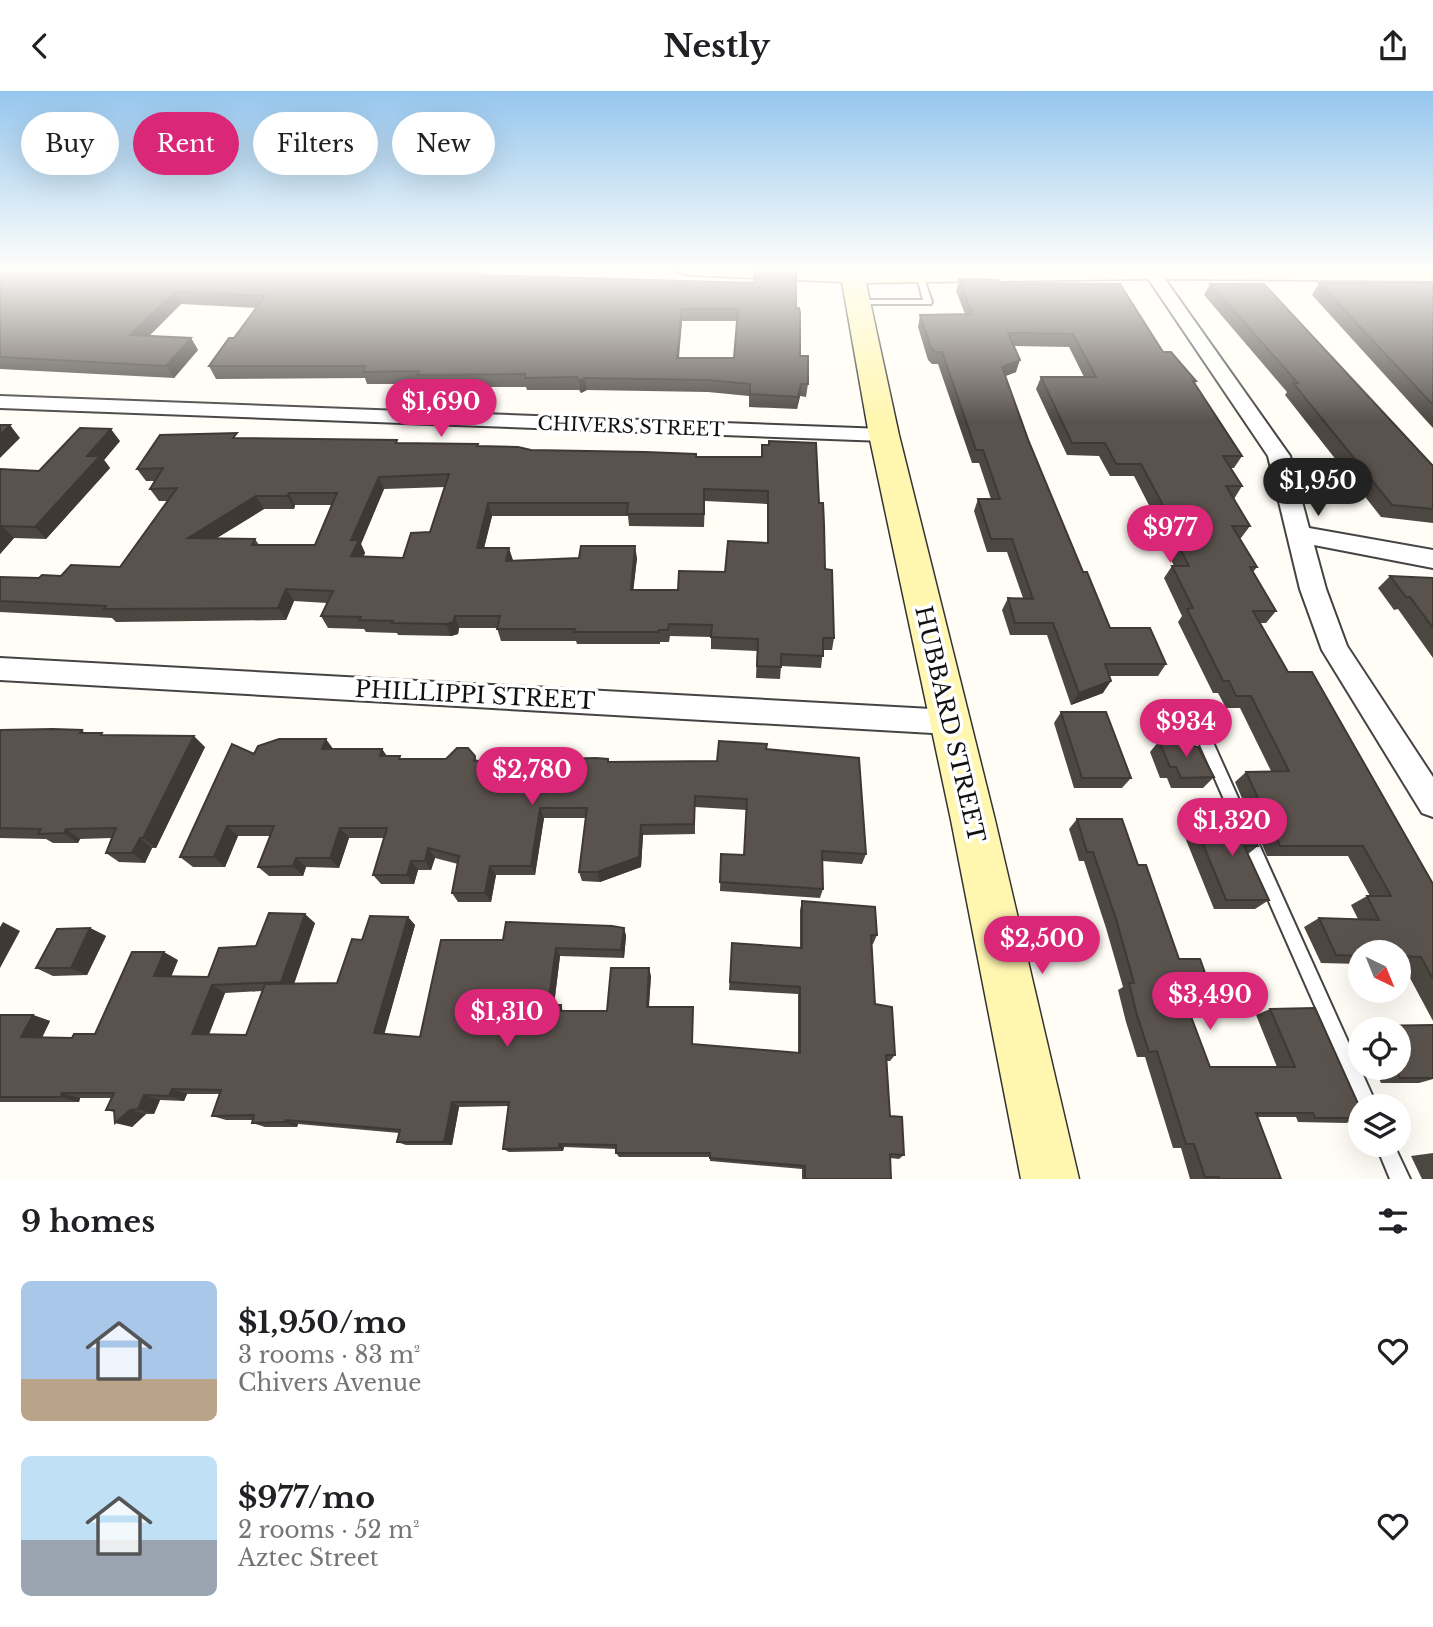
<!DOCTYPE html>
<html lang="en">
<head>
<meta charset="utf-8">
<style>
  body { margin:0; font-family:"Libre Baskerville",serif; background:#f2f2f2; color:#202124; height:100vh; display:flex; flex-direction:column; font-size:26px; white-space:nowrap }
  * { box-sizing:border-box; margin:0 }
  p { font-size:23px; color:#757577 }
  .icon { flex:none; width:38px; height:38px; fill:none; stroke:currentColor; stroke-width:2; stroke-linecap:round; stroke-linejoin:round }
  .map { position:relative; height:1088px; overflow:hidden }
  .drawer { display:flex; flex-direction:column; background:#fff; flex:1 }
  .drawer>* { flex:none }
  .banner { position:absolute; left:21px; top:21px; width:700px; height:63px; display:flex; gap:14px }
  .needle { width:46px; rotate:137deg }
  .fabs { position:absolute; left:1348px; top:849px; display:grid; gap:14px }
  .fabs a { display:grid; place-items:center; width:63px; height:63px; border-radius:50%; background:#fff; box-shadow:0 7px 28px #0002; font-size:35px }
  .price { position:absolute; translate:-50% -60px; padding:0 16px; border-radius:24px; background:#db2777; color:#fff; font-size:23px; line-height:46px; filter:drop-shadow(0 2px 4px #0008) }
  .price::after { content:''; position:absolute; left:50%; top:42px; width:21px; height:16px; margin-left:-10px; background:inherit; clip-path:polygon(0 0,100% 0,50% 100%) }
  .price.current { background:#222; color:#fff }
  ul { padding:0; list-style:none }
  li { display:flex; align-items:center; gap:21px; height:175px; padding:0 21px }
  li span { display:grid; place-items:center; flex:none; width:196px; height:140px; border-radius:10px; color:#555 }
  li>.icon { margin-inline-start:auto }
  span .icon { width:84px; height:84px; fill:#fffc; stroke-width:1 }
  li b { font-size:30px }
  h2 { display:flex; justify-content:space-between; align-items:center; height:84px; padding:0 21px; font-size:30px }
  .chip { padding:0 24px; border-radius:32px; background:#fff; box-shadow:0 7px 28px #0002; font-size:24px; line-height:63px }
  .chip.current { background:#db2777; color:#fff }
  header { display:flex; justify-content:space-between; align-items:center; height:91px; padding:0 21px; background:#fff; font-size:32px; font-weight:700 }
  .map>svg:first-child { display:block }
</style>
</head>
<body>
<header><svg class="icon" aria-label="back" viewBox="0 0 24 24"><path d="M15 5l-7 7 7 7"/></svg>Nestly<svg class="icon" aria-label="share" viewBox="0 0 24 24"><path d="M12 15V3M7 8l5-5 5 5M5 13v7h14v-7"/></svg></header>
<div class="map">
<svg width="1433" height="1088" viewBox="0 0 1433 1088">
  <rect width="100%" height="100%" fill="#fffdf5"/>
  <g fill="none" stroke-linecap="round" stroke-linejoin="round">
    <!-- lane casing -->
    <g stroke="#444" stroke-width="4">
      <g id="lane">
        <polygon points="916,182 923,184 932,211 931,213 858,213 854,211 858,209 923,209"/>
        <polygon points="1200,632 1205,634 1207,638 1377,1015 1360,1015 1360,1017 1193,638 1195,634"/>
        <polygon points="1376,1054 1394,1054 1410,1088 1390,1088"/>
      </g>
    </g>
    <!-- street casing -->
    <g stroke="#444" stroke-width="4">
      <g id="street">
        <polygon points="1141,177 1157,177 1290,365 1309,437 1433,459 1433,477 1314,454 1326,498 1347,555 1433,686 1433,726 1422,722 1322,559 1300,498 1268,365"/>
        <polygon points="0,305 884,338 891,339 894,344 891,349 884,350 0,317"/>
        <polygon points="0,567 950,619 960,622 964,631 960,640 950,643 0,589"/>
      </g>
    </g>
    <!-- secondary casing -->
    <g stroke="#333" stroke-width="3">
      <polygon id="secondary" points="676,177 1433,177 1433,190 1152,188 866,192 899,344 995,729 1079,1088 1021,1088 951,729 869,344 842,191 687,184 679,182"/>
    </g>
    <!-- lane -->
    <use href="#lane" fill="#fff" fill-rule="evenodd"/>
    <!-- street -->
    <use href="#street" fill="#fff" fill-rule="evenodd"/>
    <!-- secondary -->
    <use href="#secondary" fill="#fff6b0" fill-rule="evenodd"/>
  </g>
  <!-- wall -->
  <g fill="#4d4742" fill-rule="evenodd">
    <path d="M0,177L299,182L306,177H365L366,179L480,182L481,184L796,217L800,265L808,293L806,306L800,305L797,318L749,316V305L708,301L587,299L581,302L579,299H527L526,296H421L420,293H367L365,287L216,288L209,275L234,247L257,217L181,213L149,245L191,247L198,259L174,287L0,278ZM682,230H737L734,267H679Z"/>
    <polygon points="959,188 999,192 1163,261 1196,290 1195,293 1242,365 1234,377 1231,377 1242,395 1234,408 1250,435 1241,447 1240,447 1257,476 1253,481 1276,520 1266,532 1260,532 1288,581 1433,793 1433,930 1403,874 1398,874 1398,861 1360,861 1360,873 1321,872 1304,836 1319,827 1358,828 1351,814 1367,805 1370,805 1348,765 1267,765 1235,691 1246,681 1271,680 1240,617 1226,617 1218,602 1213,602 1178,531 1182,525 1164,487 1172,475 1174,475 1151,429 1154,424 1134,385 1110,385 1099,365 1067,364 1036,298 1041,286 1084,286 1069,256 1014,255 1016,281 1005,285 1029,351 1083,481 1110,537 1166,573 1158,585 1109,585 1103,602 1071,614 1047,544 1010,544 1002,519 1008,507 1023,507 1007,461 987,461 974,420 978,408 991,408 979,372 972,372 938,273 932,273 928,269 918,236 920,224 965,223 956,200"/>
    <polygon points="1319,192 1433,192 1433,337 1312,204"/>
    <polygon points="1210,193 1433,375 1433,432 1381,426 1285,304 1287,301 1204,204"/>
    <path d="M239,347L399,352L478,353V355L531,359L696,366L819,412L825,478L834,547L832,559H823L821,577L781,575L780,588L756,587L757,560L711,558V546L670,545L669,551H660V553H577L576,550H501L497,537H459L458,543L451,545L398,544L397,542L366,541L364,538L328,537L321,525L327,512L294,510L286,529L116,531L112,527L0,521V486L39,487L120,476L168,410H159L150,398L154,390H146L137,378ZM445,396L430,441L403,467L363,466L365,462L361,453L384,398ZM705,410L767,413V452L725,481L678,499H633L637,467L513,469L484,457L492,425H628L629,435L704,436ZM295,414H331L315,454H259L255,448L217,447L264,418H294Z"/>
    <polygon points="120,350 104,369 110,377 46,448 14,447 0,463 0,378 39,380"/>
    <polygon points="1390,485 1433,487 1433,567 1398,518 1394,519 1378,497"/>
    <polygon points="1061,621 1131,687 1122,697 1074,697 1054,632"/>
    <polygon points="0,638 82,639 85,642 205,656 156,757 152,757 145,772 119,771 106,762 111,747 80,748 78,752 53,752 46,748 0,747"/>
    <polygon points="1159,650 1190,654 1214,686 1203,697 1171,697 1167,687 1160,687 1150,661"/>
    <polygon points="333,658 382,658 387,665 402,668 446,668 475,665 477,670 609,671 717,670 766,658 866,763 862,773 822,770 823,798 820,807 720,800 721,763 744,764 747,719 695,716 695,743 643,744 641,776 600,791 582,790 579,781 586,727 544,727 535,784 496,784 491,811 458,811 452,802 458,773 435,767 431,779 418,779 414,793 381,793 373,784 384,747 349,747 339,777 306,776 303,785 269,785 258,776 270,745 238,745 225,776 193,776 180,766 254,663"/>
    <polygon points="1077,728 1138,774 1179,868 1201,914 1188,918 1210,976 1277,976 1256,924 1270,918 1360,1017 1360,1028 1346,1032 1298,1031 1296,1026 1257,1026 1281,1088 1190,1088 1181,1057 1173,1057 1145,966 1137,966 1126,931 1118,899 1123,896 1106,837 1084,770 1079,770 1069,738"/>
    <polygon points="1193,729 1258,755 1248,763 1269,809 1255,818 1214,818 1182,739"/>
    <path d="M802,810L877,844L873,853H872L875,913L895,964L890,970H887L890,1025L904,1064L899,1068L890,1067L891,1088H802V1078L710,1070V1066H619L616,1062V1058L564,1056L563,1060L509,1061L503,1058L509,1015L459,1016L452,1054H406L397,1051L399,1042L298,1033L297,1036H265L252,1032L253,1029H226L212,1025L220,1003H187L184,1010L160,1009L154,1023H146L132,1036L114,1021L106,1019L112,1007H80L79,1011H0V924H33L50,930L42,947H72L95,943L178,869L171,886H208L256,855L315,832L294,892H337L362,849L408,826L415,834L384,943L420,946L503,849L624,837L626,845L624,867L560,865L554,914L565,920H607L651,885L649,916L693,923V953L798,962V903L729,899L732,852L800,857V819ZM262,900L246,944H209L225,902Z"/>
    <polygon points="90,837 106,845 87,884 53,885 36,877"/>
    <polygon points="1433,934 1433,988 1419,992 1381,992 1377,983 1373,983 1370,976 1398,976 1398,938 1363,938 1371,935"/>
    <polygon points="1360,939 1360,955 1353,942"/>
    <polygon points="1433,1062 1433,1088 1422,1088 1411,1065"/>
  </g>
  <!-- shaded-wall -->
  <g fill="#3f3936">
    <polygon points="175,201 181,213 137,257 130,244"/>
    <polygon points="682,218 682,230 677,279 677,267"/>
    <polygon points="191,247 198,259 174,287 166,275"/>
    <polygon points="1020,269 1016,281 998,288 1002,276"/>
    <polygon points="585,287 587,299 581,302 579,290"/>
    <polygon points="801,293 800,305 797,318 798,306"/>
    <polygon points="10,334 20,347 0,367 0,344"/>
    <polygon points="111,338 120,350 104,369 110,377 46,448 35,436 87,365"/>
    <polygon points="379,386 384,398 361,453 365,462 357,478 351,465 351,449"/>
    <polygon points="289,402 295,414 294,418 287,405"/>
    <polygon points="256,405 264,418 197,459 188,447"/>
    <polygon points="488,412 492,425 481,469 477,457"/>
    <polygon points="2,435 14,447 0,463 0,437"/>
    <polygon points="635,455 637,467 632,511 631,499"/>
    <polygon points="509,457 513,469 506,470"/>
    <polygon points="286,498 294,510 286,529 278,517"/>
    <polygon points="455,525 459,537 458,543 451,545 446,533"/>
    <polygon points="1111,590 1103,602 1071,614 1079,602"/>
    <polygon points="194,645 205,656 156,757 143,747"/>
    <polygon points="326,648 334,659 322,658"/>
    <polygon points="382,658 389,669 380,665"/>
    <polygon points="540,717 544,727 535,784 531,775"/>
    <polygon points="641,734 643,744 641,776 600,791 597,781"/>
    <polygon points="227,735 238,745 225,776 214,766"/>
    <polygon points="340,737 349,747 339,777 330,767"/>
    <polygon points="66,738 80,748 78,752 64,742"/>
    <polygon points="140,747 152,757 145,772 132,762"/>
    <polygon points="428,757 435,767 431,779 425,770"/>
    <polygon points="296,767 306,776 303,785 293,775"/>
    <polygon points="411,770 418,779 414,793 407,784"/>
    <polygon points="490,775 496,784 491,811 485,802"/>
    <polygon points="305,823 315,832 292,899 281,891"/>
    <polygon points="408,826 415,834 383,948 374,942"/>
    <polygon points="3,831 20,840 0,877 0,836"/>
    <polygon points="90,837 106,845 87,884 71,877"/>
    <polygon points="624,837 626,845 624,867 621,859"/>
    <polygon points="556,857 560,865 553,921 548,914"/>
    <polygon points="164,861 178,869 168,893 154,885"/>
    <polygon points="649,877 651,885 648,923 647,916"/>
    <polygon points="212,894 225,902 206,950 192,943"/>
    <polygon points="1214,907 1201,914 1174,922 1187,915"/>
    <polygon points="33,924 50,930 39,952 21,946"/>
    <polygon points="172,998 187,1003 184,1010 169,1005"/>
    <polygon points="62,1002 80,1007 79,1011 61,1006"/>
    <polygon points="144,1004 160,1009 154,1023 138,1018"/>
    <polygon points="452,1011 459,1016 452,1054 444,1051"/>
    <polygon points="130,1019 146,1023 132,1036 115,1032"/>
    <polygon points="286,1029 298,1033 297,1036 285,1031"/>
    <polygon points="559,1053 564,1056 563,1060 559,1057"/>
  </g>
  <!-- building -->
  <g fill="#5a524d" stroke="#3f3936" stroke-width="2" fill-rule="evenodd">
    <path d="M0,177H222L299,182L306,177H364L363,179L475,181L480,182V184L754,192L755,178L796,180V217H799L800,221V265H808V293H801L798,306L750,303V293L708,289L585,287L579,290L577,286L525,287V283L417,284L419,280L363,281L365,275H209L229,247H234L265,205L175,201L130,244L191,247L166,275L0,266ZM682,218H738L734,267H677Z"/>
    <polygon points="959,188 998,189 999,192 1120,193 1163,261 1171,261 1196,290 1193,290 1242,365 1223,365 1242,395 1226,395 1250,435 1232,435 1257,476 1250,476 1276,520 1253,520 1288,581 1312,581 1433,793 1433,888 1421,866 1398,865 1398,861 1360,861 1360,865 1336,864 1319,827 1379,829 1367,805 1391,805 1363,755 1280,755 1246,681 1289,680 1251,605 1236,605 1229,590 1223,590 1187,518 1193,517 1172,475 1189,475 1158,416 1164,416 1141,373 1116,373 1105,352 1072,352 1041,286 1096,286 1073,243 1008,242 1020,269 1002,276 1029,351 1083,481 1087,481 1110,537 1150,537 1166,573 1105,573 1111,590 1079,602 1053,532 1015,532 1008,507 1033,508 1012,448 991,448 978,408 1000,408 983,359 976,359 942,261 935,261 931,257 920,224 972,223"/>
    <polygon points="1319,192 1433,192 1433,314"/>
    <polygon points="1210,193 1264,193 1433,375 1433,418 1392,414 1293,292 1298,292"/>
    <polygon points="0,334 10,334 0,344"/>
    <polygon points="80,337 111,338 87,365 100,365 35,436 2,435 0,437 0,378 39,380"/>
    <path d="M237,342L233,347L397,349L396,352L478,353L477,355L518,356L531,359L645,361L696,363V366H762V354H769V350L816,352L819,412H823L824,433L825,478L832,479L834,547H823V565L781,563V576L757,575L758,548L711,546L712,534L669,533L668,539H659L658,541H574L575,538H497L500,525H455L453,531L446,533L392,532L393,530L359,529L361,526L321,525L333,500L286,498L278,517L104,518L106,515L0,510V486L39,487L42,484L61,485L71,474L120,476L177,397L150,398L163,377L137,378L160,344ZM449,383L430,441L411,442L403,467L351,465L359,449H351L379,386ZM704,398L768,400V452L728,450L725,481L679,480L678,499H631L635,455H581L579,467L506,470L509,457H477L488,412H628L627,423H704ZM289,402H337L315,454H252L255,448L188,447L256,405H287Z"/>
    <polygon points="1390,485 1433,487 1433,537 1410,506 1406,506"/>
    <polygon points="1061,621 1106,621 1131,687 1082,687"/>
    <polygon points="53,638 82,639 80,642 102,642 101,644 194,645 143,747 140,747 132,762 106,762 116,737 66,738 64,742 38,743 41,738 0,737 0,639"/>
    <polygon points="279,648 326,648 322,658 382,658 380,665 400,665 399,668 446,668 457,657 468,657 475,665 474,670 596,667 608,668 608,671 717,670 719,650 767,653 766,658 859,667 866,763 822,760 823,798 720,791 721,763 744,764 747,708 695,705 694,733 641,734 639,766 597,781 579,781 587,717 540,717 531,775 490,775 485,802 452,802 459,765 428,757 425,770 411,770 407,784 373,784 387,737 340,737 330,767 296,767 293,775 258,776 274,735 227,735 214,766 180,766 232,653 254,663 258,655"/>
    <polygon points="1159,650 1188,650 1190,654 1198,656 1214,686 1181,687 1176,676 1170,676"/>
    <polygon points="1077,728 1122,728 1138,774 1146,774 1179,868 1200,868 1214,907 1187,915 1210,976 1295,976 1270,918 1315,917 1360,1017 1360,1027 1315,1027 1313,1022 1256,1022 1281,1088 1219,1088 1219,1086 1205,1086 1194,1053 1186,1053 1157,960 1149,961 1137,924 1129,892 1134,892 1116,828 1093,761 1087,761"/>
    <polygon points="1193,729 1247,729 1258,755 1244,755 1269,809 1226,809"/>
    <polygon points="802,810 875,816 877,844 871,844 875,913 892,916 895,964 886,964 890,1025 902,1026 904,1064 890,1063 891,1088 805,1088 805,1075 710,1067 710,1062 616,1062 616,1054 559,1053 559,1057 503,1058 509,1011 452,1011 444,1051 397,1051 400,1039 286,1029 285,1031 252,1032 254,1024 212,1025 221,999 172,998 169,1005 144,1004 138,1018 130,1019 115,1032 114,1019 106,1019 114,1002 62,1002 61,1006 0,1006 0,924 33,924 21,946 72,947 74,943 95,943 132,861 164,861 154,885 208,886 219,857 256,855 269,822 305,823 281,891 212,894 192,943 246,944 265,893 337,892 352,848 362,849 370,825 408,826 374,942 420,946 441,849 503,849 506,831 612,835 624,837 621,859 556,857 548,914 561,914 561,920 607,920 611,877 649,877 647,916 693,916 692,953 800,962 800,896 730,891 732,852 802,857"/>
    <polygon points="90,837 71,877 36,877 57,838"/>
    <polygon points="1433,934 1433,987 1400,987 1395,977 1390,976 1398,976 1398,938 1372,938 1371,935"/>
  </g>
  <!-- sky -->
  <linearGradient id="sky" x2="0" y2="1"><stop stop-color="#95c6ee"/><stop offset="0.54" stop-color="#fffefa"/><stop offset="1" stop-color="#fffefa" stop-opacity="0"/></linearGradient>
  <rect width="1433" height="330" fill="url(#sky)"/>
  <g text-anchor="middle" stroke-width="7" stroke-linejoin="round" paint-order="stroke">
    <!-- far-street labels -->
    <g font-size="19" fill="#111" stroke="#fff">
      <text transform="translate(631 335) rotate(2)" y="7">CHIVERS STREET</text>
    </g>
    <!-- street labels -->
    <g font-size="23" fill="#111" stroke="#fff">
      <text transform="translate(475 604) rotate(3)" y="8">PHILLIPPI STREET</text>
      <text transform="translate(950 633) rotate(77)" y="8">HUBBARD STREET</text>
    </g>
  </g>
</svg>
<div class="fabs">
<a><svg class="needle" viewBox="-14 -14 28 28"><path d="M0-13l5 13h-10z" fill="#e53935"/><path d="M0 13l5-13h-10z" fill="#757577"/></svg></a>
<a><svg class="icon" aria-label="locate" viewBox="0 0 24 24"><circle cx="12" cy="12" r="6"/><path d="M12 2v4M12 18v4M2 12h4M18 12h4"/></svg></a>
<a><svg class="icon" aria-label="layers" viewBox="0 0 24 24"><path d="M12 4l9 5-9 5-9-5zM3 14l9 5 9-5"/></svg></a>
</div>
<b class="price" style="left:441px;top:348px">$1,690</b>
<b class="price current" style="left:1318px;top:427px">$1,950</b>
<b class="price" style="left:1170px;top:474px">$977</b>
<b class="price" style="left:1186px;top:668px">$934</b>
<b class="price" style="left:532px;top:716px">$2,780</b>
<b class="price" style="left:1232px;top:767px">$1,320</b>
<b class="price" style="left:1042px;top:885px">$2,500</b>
<b class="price" style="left:1210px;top:941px">$3,490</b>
<b class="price" style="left:507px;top:958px">$1,310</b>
<div class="banner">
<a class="chip">Buy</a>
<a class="chip current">Rent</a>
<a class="chip">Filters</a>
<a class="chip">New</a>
</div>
</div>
<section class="drawer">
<h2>9 homes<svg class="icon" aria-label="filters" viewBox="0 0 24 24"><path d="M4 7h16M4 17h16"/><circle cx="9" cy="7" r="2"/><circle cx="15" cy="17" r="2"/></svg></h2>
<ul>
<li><span style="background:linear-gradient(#a9c7e8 70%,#b9a48a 0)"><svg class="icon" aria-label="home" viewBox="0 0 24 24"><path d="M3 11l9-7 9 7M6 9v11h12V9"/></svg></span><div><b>$1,950/mo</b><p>3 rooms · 83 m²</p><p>Chivers Avenue</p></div><svg class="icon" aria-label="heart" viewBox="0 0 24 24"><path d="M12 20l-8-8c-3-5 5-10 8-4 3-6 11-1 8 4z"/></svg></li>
<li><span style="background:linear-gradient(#bfe0f5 60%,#9aa5b1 0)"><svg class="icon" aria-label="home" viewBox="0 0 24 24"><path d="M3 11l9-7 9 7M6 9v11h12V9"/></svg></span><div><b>$977/mo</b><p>2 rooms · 52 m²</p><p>Aztec Street</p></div><svg class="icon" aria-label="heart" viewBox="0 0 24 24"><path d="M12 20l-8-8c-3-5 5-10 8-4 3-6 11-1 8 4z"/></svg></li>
</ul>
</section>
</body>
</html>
